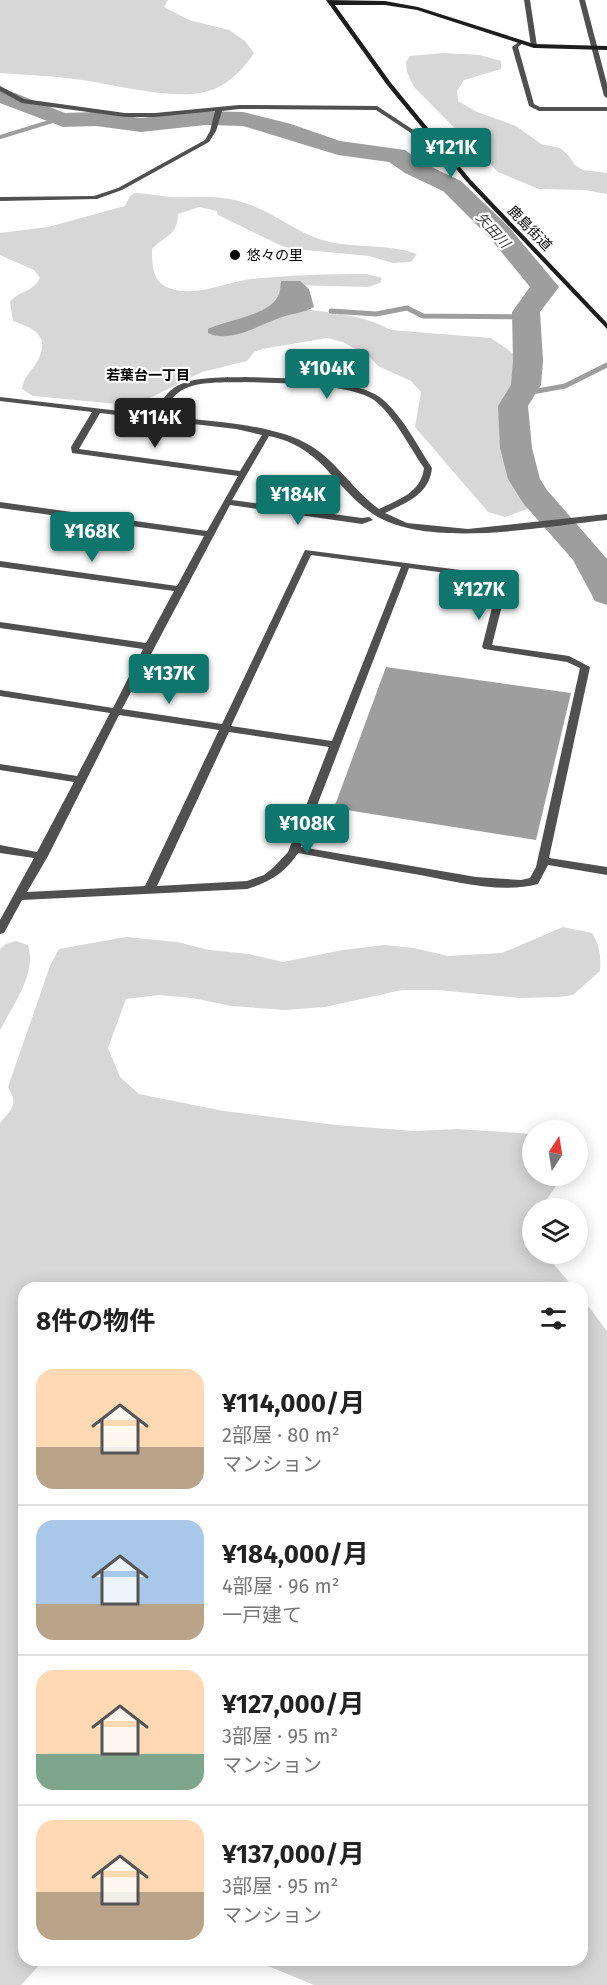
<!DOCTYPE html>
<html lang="ja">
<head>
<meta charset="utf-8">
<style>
  body { margin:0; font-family:"Fira Sans","Noto Sans JP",sans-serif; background:#f2f2f2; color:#222; height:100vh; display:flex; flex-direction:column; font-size:22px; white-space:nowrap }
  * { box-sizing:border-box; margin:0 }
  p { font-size:20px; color:#767676 }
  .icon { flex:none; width:33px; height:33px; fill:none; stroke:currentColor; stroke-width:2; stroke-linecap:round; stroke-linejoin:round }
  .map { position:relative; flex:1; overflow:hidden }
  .sheet { position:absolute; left:18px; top:1282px; width:570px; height:684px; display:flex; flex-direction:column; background:#fff; border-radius:18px; box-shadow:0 3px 15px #0003 }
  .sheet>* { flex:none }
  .needle { width:39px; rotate:12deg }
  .buttons { position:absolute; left:522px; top:1120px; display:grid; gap:12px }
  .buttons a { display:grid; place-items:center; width:66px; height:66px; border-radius:50%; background:#fff; box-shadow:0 3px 15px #0003; font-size:30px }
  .price { position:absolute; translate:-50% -51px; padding:0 14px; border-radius:6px; background:#0f766e; color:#fff; font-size:20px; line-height:39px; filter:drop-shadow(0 2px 3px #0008) }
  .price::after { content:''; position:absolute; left:50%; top:36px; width:18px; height:14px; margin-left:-9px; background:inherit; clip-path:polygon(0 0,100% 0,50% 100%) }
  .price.current { background:#222; color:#fff }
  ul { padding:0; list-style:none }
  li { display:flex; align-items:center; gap:18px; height:150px; padding:0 18px }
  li+li { border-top:2px solid #e0e0e0 }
  li span { display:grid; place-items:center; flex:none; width:168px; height:120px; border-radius:18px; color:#555 }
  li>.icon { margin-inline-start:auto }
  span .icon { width:72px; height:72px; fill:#fffc; stroke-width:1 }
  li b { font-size:26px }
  h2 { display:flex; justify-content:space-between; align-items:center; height:72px; padding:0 18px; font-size:26px }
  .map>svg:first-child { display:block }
</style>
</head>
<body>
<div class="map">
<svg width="607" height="1985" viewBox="0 0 607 1985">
  <rect width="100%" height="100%" fill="#fff"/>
  <!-- green -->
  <g fill="#d7d7d7">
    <path d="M0,0H168L164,7L189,20L229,30L245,41L254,53C243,70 225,88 205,92C172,100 117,85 82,80C55,76 27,75 0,73Z"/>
    <polygon points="444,53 480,55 501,61 501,69 464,80 457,91 458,101 477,112 516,126 541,144 560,148 568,155 575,165 583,170 607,173 607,194 585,190 539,189 498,172 414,87 407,72 406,62 410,56"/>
    <path d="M135,193C147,193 159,196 171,197C199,198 220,194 248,204C274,213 296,232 322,240C353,249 387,243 417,254L411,262L393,263L369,256L294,249L282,246L218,215L217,211L199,207L178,214C177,237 166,234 152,249C152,264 152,282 169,288C196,298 225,282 251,279C290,275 329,274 367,274L382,278L380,283L368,287L293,285L297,308C329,313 362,314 391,330L491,338L528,364L535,374L532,391L523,412L518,438L528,474L530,508L505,517L488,512L415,427L421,392L411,381L378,366L370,357L343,342L327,338L262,349L254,352L247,361L202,372L144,401L128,405L33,396L22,389C24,377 29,374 35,365C52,338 37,329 13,321L10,302C19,290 31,294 40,278L34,270L0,255V233L48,227L125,206L130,196Z"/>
    <path d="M563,927L592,933C600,946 601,956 600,971L573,995L559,997L520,998L438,990H402L325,1007L285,1010L232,1006L192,998L159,995L126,999L108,1048L120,1077L139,1094L224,1111L336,1125L415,1131L459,1129L532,1134V1176H563L540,1209H532V1254H545L574,1288H24V1960L43,1961L21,1985H0V1123C12,1108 19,1105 8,1087L50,966L59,949L126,937L177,942L209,950L249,954L283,962L343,950L385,945L414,948L448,956L502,953Z"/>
    <path d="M16,941L28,945C37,974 13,1005 0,1030V949L6,944Z"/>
    <polygon points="582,1298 607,1331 607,1985 314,1985 256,1961 582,1960"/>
  </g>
  <!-- water -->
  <g fill="#9e9e9e">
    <path d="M281,281H300L309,289L314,307C304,313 294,313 282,317C261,324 230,344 208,333V329C226,320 266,316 277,298C281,292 280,287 281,281Z"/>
    <polygon points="386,667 571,693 536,840 334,808"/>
  </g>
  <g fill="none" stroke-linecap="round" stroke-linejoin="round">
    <!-- stream-far1 -->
    <polyline stroke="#9e9e9e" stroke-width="4" points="0,137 59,119"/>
    <!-- stream -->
    <g stroke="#9e9e9e" stroke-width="5">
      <polyline points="331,311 376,314 407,308 423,316 525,317"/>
      <polyline points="521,394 565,386 607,365"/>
    </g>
    <!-- river -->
    <polygon fill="#9e9e9e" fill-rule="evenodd" points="0,87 65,113 96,112 141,118 205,111 243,112 291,124 340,141 405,150 423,163 461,181 508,226 559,287 540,312 543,361 541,385 528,406 532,448 540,479 547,490 607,559 607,605 595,601 573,560 523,503 508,479 500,448 498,406 511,385 513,361 512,312 530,287 490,238 443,191 405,173 389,162 338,155 243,126 205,125 141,132 96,126 63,127 0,103"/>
    <!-- street -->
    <g fill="#505050" fill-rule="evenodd">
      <polygon points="524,0 530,0 537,46 534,48 531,46"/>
      <polygon points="579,0 585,0 607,84 607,98 604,96"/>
      <polygon points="520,41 523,43 518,47 534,104 540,107 607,107 607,111 539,111 529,106 512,47"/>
      <polygon points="0,86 24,99 125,113 155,113 239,105 377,106 415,131 438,139 435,141 411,133 376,110 239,109 222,111 216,131 209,142 122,190 97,199 0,201 0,197 94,196 118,188 205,140 210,131 215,111 155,117 125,117 22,103 0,91"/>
      <path d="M245,377C277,378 356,378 381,398C402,415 417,445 432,468C429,495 407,502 385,513L407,523L468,529L607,514V520C544,526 428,550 373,514C333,487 323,447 269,436L232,500L362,518L369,517L373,520L362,524L230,505L122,709L222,724L305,550L507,576L509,578L492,645L569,656L590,667L549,858L607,867V875L548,865L538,884C501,894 458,882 420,875C380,868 339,861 298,853C285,873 270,882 247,889L22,900L4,933L0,934V920L34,858L0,853V845L37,852L74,782L0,770V764L77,776L110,713L0,696V690L113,708L143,649L0,628V622L146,643L174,591L0,567V561L177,586L204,536L0,508V502L207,531L238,476L72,453L71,447L92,412L0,401V397L154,415C159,407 163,397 170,391C188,375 223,378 245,377ZM245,382C276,383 349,383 374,400C394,415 410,448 424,468C421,493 399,499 379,509C354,491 337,462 311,446C274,423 205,421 161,416C166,407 171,398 179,392C196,380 225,383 245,382ZM100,413L236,429L262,435L240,471L79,449ZM311,555L401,567L332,741L231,726ZM409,568L499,580L482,647L484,649L567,662L580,668L536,867L530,878L521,880L476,877L301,847ZM119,715L219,730L145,886L27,892L48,856ZM229,732L329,747L288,852L274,867L264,875L247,881L157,886Z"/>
    </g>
    <!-- secondary -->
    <polygon fill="#1d1d1d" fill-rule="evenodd" points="326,0 385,1 418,7 534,44 607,46 607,50 534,48 417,10 385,5 335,5 391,83 470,179 607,323 607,329 466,181 387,85"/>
  </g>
  <!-- markers -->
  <circle fill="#000" stroke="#fff" stroke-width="2" cx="235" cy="255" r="6"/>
  <g text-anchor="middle" stroke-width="4.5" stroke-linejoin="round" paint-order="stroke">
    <!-- far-street labels -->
    <g font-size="14" fill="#000" stroke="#fff">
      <text transform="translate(530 228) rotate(46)" y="5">鹿島街道</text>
    </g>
    <!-- far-water labels -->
    <g font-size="14" font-style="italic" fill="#3f3f3f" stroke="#fff">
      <text transform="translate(493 230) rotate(48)" y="5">矢田川</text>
    </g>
    <!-- far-poi labels -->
    <g font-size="14" fill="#000" stroke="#fff" text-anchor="start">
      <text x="247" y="260">悠々の里</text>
    </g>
    <!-- far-neighbourhood labels -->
    <g font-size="14" font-weight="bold" fill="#000" stroke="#fff">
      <text x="148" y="380">若葉台一丁目</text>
    </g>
  </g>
</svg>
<div class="buttons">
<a><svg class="needle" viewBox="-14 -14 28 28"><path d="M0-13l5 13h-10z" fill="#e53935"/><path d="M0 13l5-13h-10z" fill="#767676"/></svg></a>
<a><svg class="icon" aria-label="layers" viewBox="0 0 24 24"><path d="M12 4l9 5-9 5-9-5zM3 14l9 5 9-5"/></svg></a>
</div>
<b class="price" style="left:451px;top:179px">¥121K</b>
<b class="price" style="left:327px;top:400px">¥104K</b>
<b class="price current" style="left:155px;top:449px">¥114K</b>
<b class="price" style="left:298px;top:526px">¥184K</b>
<b class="price" style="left:92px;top:563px">¥168K</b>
<b class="price" style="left:479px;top:621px">¥127K</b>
<b class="price" style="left:169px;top:705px">¥137K</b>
<b class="price" style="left:307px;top:855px">¥108K</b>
<section class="sheet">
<h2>8件の物件<svg class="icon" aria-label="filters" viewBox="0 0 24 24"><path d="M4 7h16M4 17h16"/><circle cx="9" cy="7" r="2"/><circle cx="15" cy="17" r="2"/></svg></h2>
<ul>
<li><span style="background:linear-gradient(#ffd9b3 65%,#b9a48a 0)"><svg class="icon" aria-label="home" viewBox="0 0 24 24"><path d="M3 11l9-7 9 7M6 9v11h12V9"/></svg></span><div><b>¥114,000/月</b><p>2部屋 · 80 m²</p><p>マンション</p></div></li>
<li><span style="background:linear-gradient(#a9c7e8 70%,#b9a48a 0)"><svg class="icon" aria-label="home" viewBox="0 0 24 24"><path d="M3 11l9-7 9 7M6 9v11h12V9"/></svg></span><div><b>¥184,000/月</b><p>4部屋 · 96 m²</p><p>一戸建て</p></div></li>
<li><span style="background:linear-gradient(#ffd9b3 70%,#7fa58c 0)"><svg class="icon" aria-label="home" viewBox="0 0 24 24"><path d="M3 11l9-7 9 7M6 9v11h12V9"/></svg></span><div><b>¥127,000/月</b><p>3部屋 · 95 m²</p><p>マンション</p></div></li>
<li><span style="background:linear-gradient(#ffd9b3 60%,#b9a48a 0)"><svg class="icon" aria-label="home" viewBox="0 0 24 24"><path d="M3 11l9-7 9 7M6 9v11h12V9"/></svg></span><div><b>¥137,000/月</b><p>3部屋 · 95 m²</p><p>マンション</p></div></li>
</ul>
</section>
</div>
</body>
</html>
